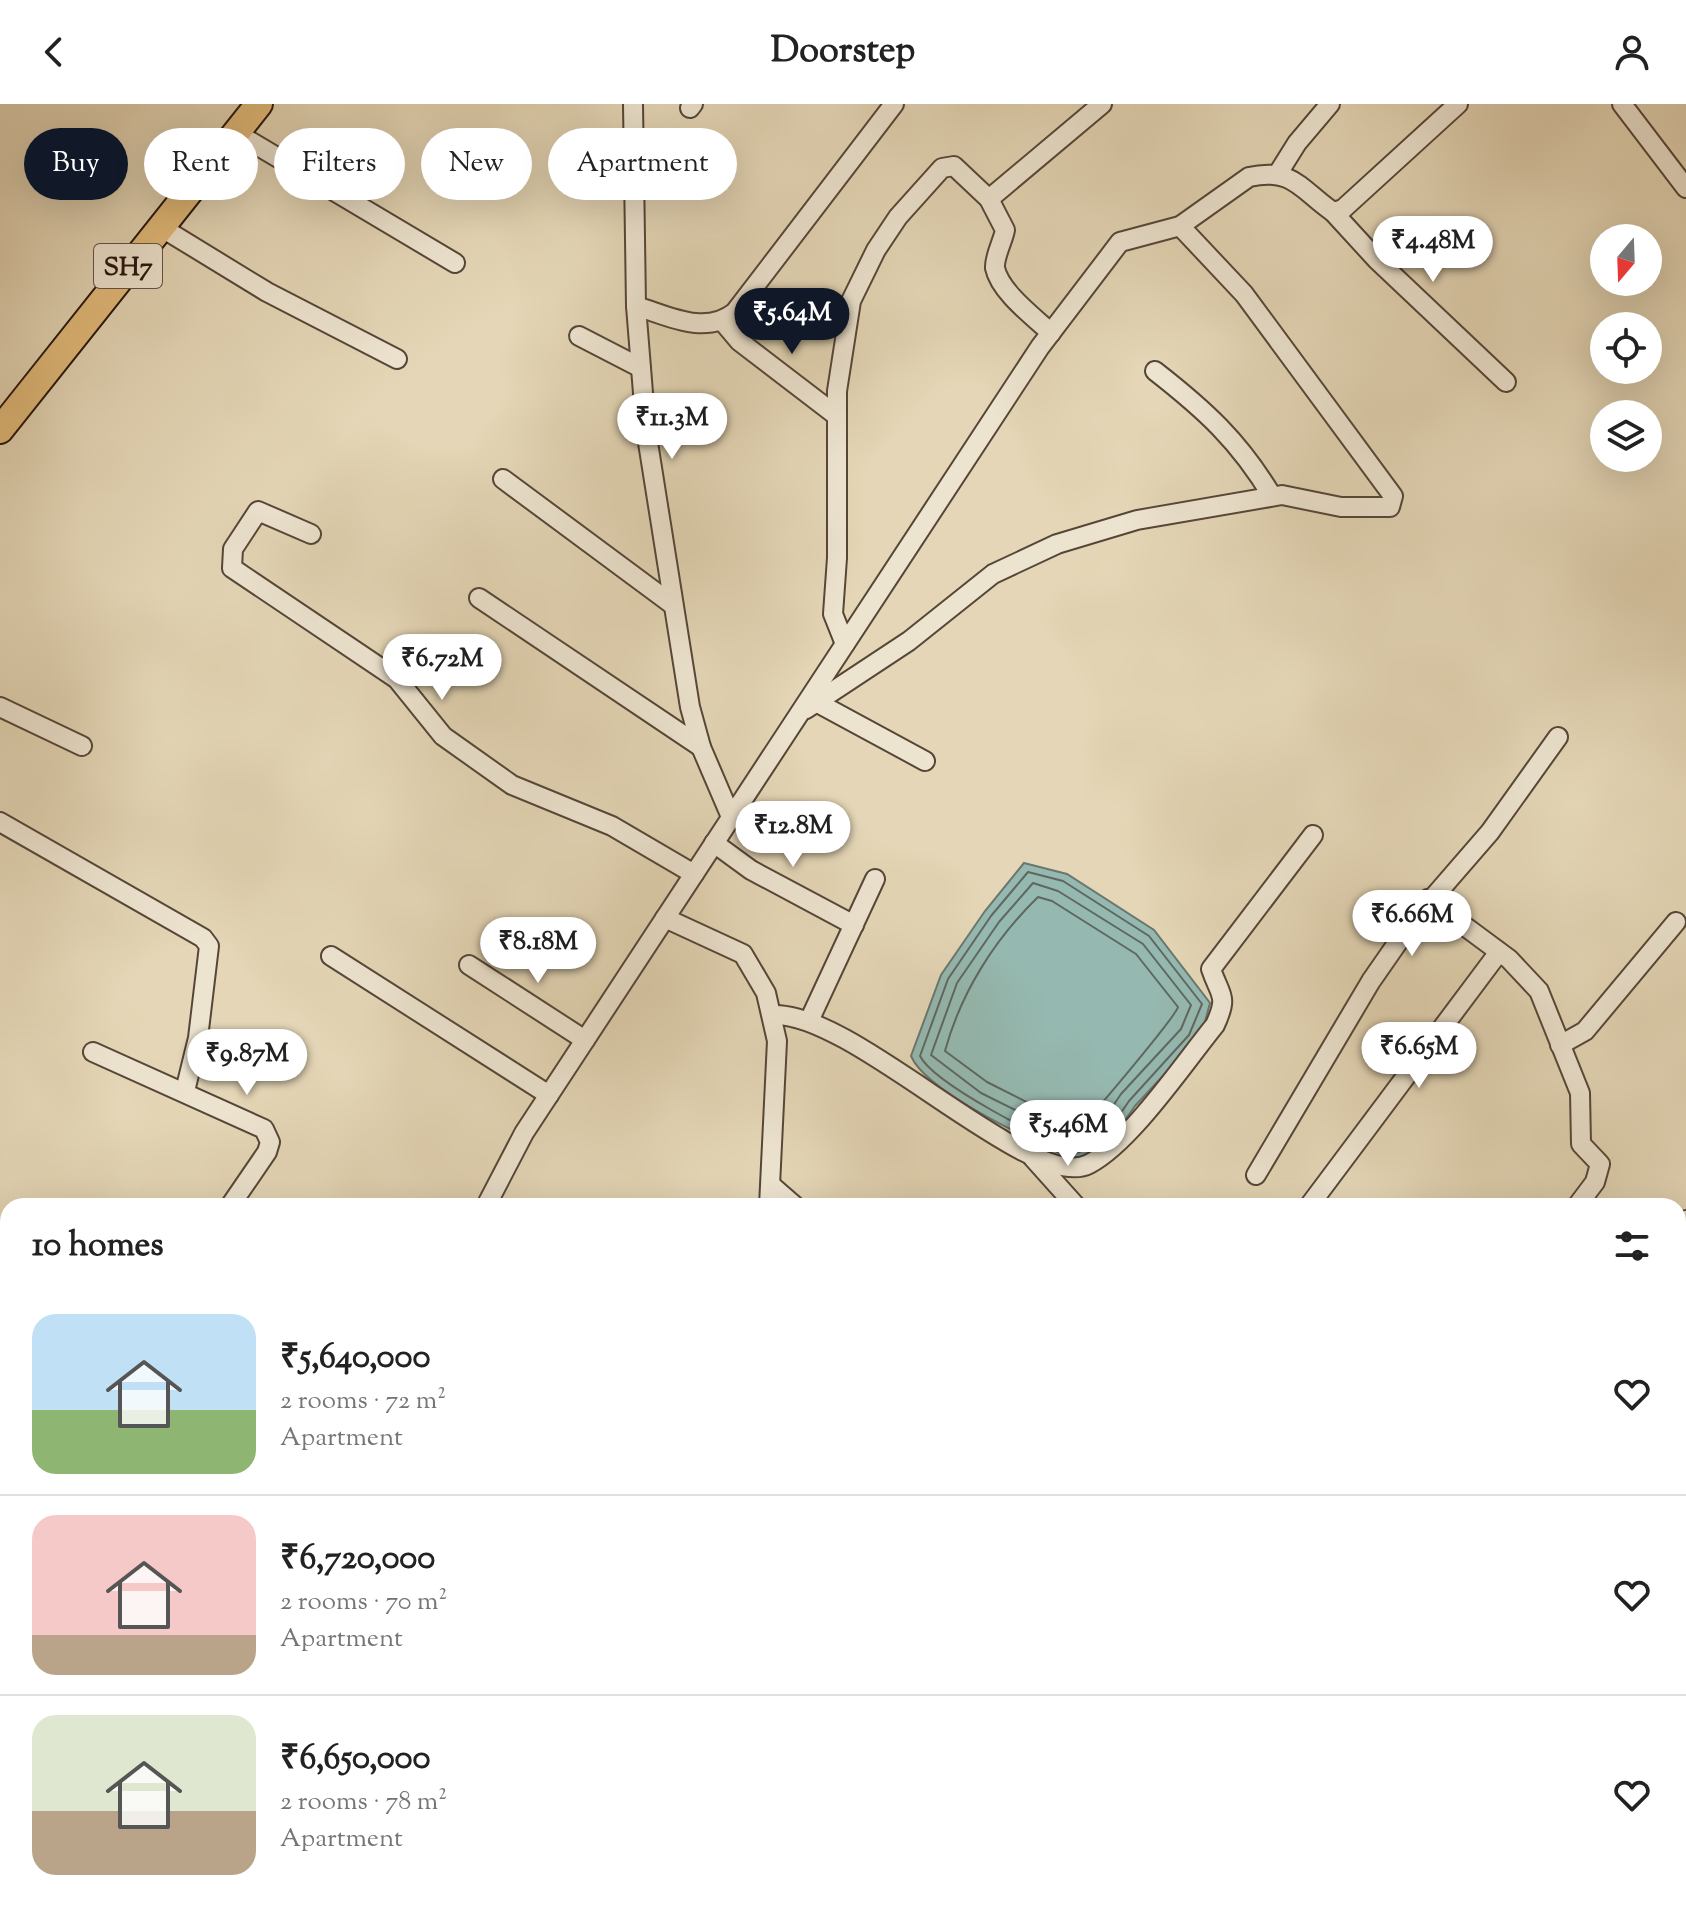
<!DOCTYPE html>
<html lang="en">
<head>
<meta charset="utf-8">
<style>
  body { margin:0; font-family:"Sorts Mill Goudy",serif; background:#f2f2f2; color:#222; height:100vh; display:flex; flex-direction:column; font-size:30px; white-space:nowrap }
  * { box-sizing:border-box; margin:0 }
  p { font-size:26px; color:#767676 }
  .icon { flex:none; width:44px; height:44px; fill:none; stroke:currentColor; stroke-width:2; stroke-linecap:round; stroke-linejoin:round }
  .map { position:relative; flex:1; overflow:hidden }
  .sheet { position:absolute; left:0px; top:1094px; width:1686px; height:712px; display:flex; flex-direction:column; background:#fff; border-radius:24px 24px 0 0; box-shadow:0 8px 32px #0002 }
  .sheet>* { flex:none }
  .top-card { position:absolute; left:24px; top:24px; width:800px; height:72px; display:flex; gap:16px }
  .needle { width:52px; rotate:199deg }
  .tools { position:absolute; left:1590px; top:120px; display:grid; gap:16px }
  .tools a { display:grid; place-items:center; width:72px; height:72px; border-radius:50%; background:#fff; box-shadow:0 8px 32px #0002; font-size:40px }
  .price { position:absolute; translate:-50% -68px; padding:0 18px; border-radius:28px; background:#fff; color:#222; font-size:26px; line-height:52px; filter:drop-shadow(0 2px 4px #0008) }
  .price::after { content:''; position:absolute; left:50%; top:48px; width:24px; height:18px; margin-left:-12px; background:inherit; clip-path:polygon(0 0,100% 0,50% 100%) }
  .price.on { background:#111827; color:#fff }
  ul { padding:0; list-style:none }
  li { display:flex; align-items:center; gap:24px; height:200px; padding:0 32px }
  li+li { border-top:2px solid #e0e0e0 }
  li span { display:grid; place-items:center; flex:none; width:224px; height:160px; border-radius:24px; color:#555 }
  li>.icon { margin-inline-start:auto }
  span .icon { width:96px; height:96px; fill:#fffc; stroke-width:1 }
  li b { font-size:34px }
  h2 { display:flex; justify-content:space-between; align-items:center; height:96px; padding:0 32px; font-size:34px }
  .chip { padding:0 28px; border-radius:36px; background:#fff; box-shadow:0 8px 32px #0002; font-size:28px; line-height:72px }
  .chip.on { background:#111827; color:#fff }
  header { display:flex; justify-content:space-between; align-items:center; height:104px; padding:0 32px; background:#fff; font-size:36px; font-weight:700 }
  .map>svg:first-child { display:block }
</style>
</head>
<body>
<header><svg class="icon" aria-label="back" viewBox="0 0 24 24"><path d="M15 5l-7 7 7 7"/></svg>Doorstep<svg class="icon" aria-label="person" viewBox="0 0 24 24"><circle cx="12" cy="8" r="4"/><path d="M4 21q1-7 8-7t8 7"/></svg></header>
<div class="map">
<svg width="1686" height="1806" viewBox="0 0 1686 1806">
  <rect width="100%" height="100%" fill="#e4d6b6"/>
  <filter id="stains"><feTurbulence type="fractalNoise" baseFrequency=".0025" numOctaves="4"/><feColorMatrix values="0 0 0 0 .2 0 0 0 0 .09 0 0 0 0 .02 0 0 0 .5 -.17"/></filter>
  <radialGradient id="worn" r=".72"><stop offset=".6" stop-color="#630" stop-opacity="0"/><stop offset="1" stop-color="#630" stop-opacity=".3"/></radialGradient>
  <!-- water -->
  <path fill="#95b9b1" stroke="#697870" stroke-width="2" d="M1024,759L1067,770L1154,826L1210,899L1203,925L1187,946L1135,1002L1108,1041L1079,1058C1040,1040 927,990 911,952L941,871L985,807Z"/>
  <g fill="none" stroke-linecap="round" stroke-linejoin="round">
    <!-- shore -->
    <g stroke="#5e6860" stroke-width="2">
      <path d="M1028,768L1063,777L1149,832L1202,900L1189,931L1129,997L1103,1035L1079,1048C1047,1038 934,980 920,952L948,875L991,812Z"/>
      <polygon points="1033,779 1058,787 1143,840 1191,901 1181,925 1121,990 1096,1027 1078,1037 981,989 931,951 957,879 999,818"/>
      <path d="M1038,793L1052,797L1136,850L1178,903C1175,913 1087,1019 1078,1024L987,978L945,947C961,888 995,835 1038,793Z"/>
    </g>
    <!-- minor casing -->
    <g stroke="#564638" stroke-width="22">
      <g id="minor">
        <polyline points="633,0 636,202 646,326 690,603 701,643 731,713"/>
        <polyline points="1622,0 1686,84"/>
        <polyline points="690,4 693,0"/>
        <polyline points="238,30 455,159"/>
        <polyline points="1277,71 1297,39 1330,0"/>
        <polyline points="989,95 1102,0"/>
        <polyline points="1333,108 1377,156 1506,278"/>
        <polyline points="159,122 267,188 397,255"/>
        <path d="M636,202C669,212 705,232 735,208L894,0"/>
        <polyline points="723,218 739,237 837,312"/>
        <polyline points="579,232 641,264"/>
        <path d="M1155,267C1205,306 1239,337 1272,392"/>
        <polyline points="503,375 673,501"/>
        <polyline points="311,430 258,407 233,445 232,464 397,575 443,632 512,681 612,722 694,770"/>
        <polyline points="479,494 701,643"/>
        <path d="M845,540L833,510L837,454V287L851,197L876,146L898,113L942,64L954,62L989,95L1005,126C1003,137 994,153 995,164C1000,188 1034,213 1051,229"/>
        <polyline points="816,598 925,657"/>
        <polyline points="0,603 82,642"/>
        <polyline points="806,605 909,537 993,470 1057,440 1137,416 1282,391 1341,403 1390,403 1393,392 1244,190 1180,122"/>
        <polyline points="0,718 203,834 209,842 198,934 185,987"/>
        <polyline points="714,739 751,766 854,821"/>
        <polyline points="1428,795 1509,855 1539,887 1580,989 1581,1040 1600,1060 1595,1078 1577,1102"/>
        <polyline points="665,814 743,850 766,889 777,937 769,1102"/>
        <polyline points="331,852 549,991"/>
        <polyline points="469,861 585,936"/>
        <path d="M773,911C854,907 1032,1091 1089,1060C1131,1038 1184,959 1215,921C1229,891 1220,892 1211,865L1313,731"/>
        <polyline points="809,917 875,775"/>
        <polyline points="1560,941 1585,927 1676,818"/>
        <polyline points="93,948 264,1025 270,1038 267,1048 230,1102"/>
        <polyline points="1033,1054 1076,1102"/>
        <polyline points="1256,1071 1371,877 1412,818 1490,728 1558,633"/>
        <polyline points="772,1082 795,1102"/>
        <path d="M486,1102L524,1029L1040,243L1120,138L1180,122L1249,73C1293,63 1301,86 1333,108L1343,105L1458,0"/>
        <polyline points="1309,1102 1499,848"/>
        <polyline points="1678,1127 1686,1116"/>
        <polyline points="0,1389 8,1382"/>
        <polyline points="0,1669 8,1675"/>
        <polyline points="373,1798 386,1806"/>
        <polyline points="671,1798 682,1806"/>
        <polyline points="983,1798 994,1806"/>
        <polyline points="1349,1798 1353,1806"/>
        <polyline points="82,1806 89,1798"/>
        <polyline points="932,1806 937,1798"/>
      </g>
    </g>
    <!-- primary casing -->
    <g stroke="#26160e" stroke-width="30">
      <polyline id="primary" points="0,326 259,0"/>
    </g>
    <!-- minor -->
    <use href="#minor" stroke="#ede4d0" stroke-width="18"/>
    <!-- primary -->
    <use href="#primary" stroke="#e2bb7b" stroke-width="26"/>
  </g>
  <g text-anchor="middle" stroke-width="8" stroke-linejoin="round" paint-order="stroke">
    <!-- shield labels -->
    <rect fill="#ede4d0" stroke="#625448" stroke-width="2" x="94" y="140" width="68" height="44" rx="6"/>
    <g font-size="26" font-weight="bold" fill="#26160e">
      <text x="128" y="171">SH7</text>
    </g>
  </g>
  <rect width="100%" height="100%" filter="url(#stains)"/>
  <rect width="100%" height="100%" fill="url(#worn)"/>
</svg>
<div class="tools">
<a><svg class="needle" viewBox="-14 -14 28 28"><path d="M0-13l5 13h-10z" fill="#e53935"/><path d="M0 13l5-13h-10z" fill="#767676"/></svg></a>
<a><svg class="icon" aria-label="locate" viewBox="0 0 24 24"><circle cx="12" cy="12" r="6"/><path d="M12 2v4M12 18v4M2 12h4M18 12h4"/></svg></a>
<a><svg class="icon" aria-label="layers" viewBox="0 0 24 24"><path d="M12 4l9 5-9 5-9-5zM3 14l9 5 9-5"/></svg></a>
</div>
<b class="price" style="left:1433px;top:180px">₹4.48M</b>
<b class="price on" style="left:792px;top:252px">₹5.64M</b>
<b class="price" style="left:672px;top:357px">₹11.3M</b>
<b class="price" style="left:442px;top:598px">₹6.72M</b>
<b class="price" style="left:793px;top:765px">₹12.8M</b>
<b class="price" style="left:1412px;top:854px">₹6.66M</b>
<b class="price" style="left:538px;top:881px">₹8.18M</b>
<b class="price" style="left:1419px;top:986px">₹6.65M</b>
<b class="price" style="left:247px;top:993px">₹9.87M</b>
<b class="price" style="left:1068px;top:1064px">₹5.46M</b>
<div class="top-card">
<a class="chip on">Buy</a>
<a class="chip">Rent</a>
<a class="chip">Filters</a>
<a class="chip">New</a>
<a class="chip">Apartment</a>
</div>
<section class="sheet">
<h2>10 homes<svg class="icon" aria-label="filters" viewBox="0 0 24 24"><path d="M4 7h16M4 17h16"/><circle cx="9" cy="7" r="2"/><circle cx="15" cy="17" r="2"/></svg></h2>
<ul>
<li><span style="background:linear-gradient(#bfe0f5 60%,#8fb573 0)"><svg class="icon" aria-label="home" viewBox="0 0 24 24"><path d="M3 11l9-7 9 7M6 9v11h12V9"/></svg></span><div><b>₹5,640,000</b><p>2 rooms · 72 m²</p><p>Apartment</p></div><svg class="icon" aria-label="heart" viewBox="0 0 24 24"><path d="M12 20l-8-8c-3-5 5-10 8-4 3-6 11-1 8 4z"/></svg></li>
<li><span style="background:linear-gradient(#f6c9c9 75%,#b9a48a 0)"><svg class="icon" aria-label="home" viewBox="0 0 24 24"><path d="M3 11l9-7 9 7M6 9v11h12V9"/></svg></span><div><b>₹6,720,000</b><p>2 rooms · 70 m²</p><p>Apartment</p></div><svg class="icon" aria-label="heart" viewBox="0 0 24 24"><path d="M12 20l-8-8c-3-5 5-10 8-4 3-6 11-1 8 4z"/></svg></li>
<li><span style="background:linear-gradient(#dfe7d0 60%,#b9a48a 0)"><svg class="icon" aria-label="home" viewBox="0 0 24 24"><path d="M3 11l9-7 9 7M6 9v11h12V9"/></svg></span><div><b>₹6,650,000</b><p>2 rooms · 78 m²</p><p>Apartment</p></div><svg class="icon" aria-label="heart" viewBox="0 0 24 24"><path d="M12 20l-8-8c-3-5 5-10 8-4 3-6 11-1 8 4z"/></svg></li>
</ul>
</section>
</div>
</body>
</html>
